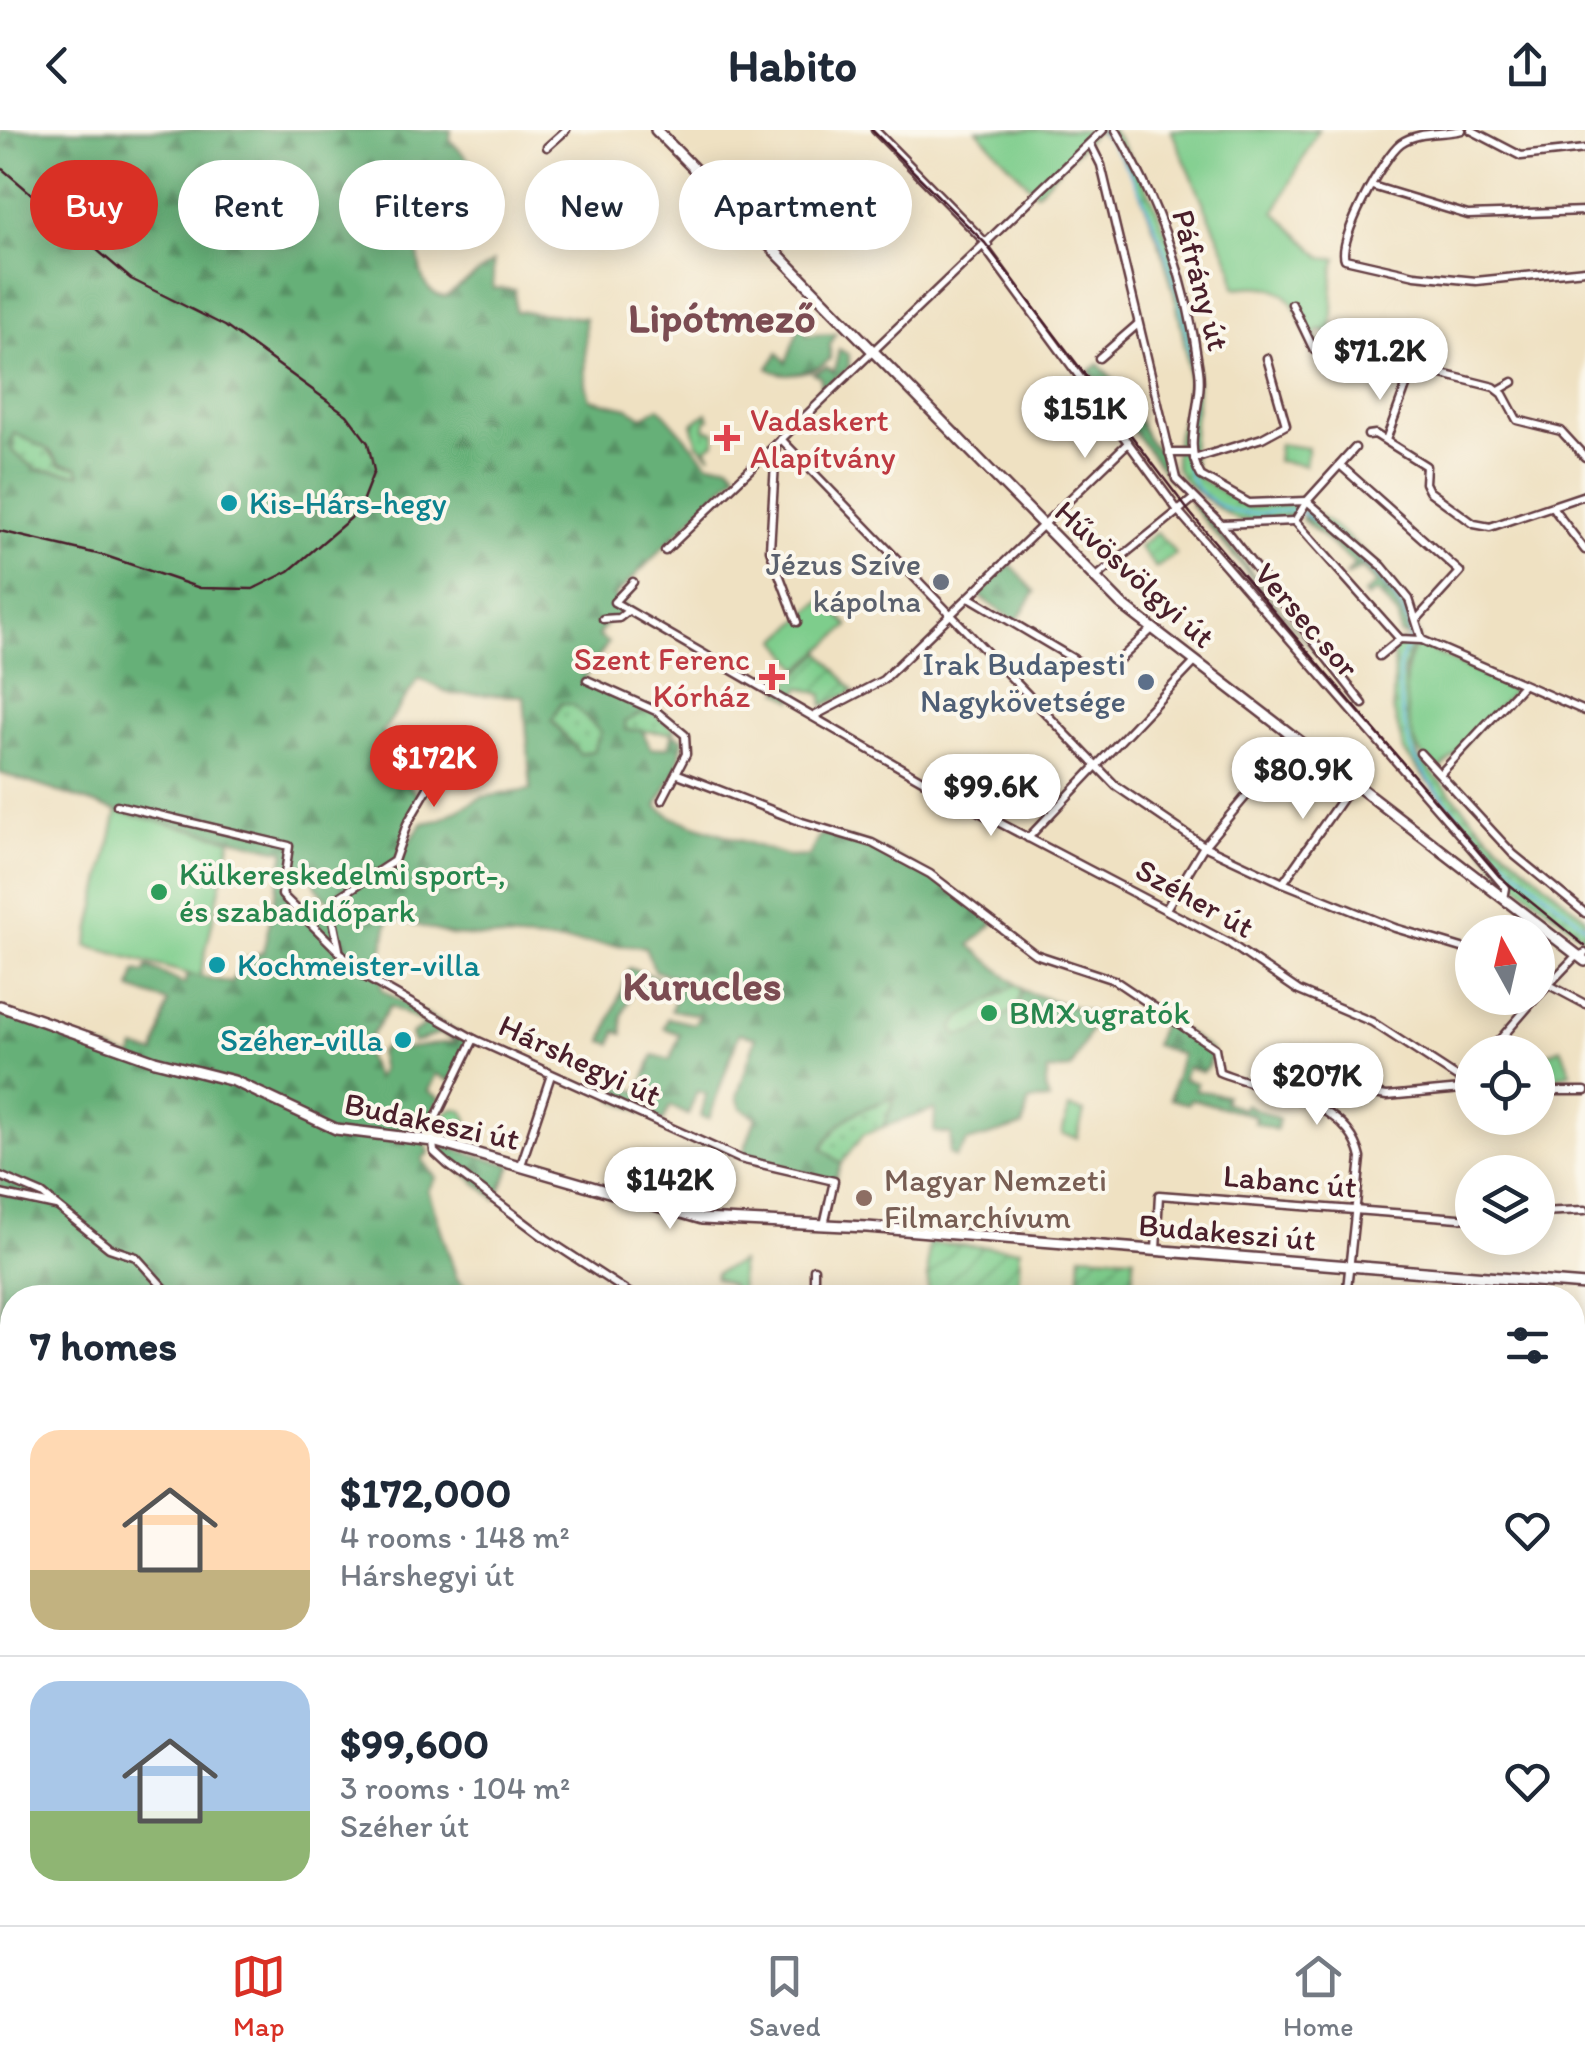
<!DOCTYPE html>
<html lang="en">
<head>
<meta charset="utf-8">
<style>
  body { margin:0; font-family:Itim,sans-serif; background:#f2f2f3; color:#1f2937; height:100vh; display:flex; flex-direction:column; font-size:38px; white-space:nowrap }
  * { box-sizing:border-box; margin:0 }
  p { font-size:32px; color:#747a83 }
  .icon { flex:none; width:55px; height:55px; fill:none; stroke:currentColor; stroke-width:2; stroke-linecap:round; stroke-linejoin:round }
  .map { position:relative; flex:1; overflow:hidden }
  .side { position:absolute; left:0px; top:1155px; width:1585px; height:640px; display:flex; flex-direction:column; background:#fff; border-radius:40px 40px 0 0; box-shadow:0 5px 25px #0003 }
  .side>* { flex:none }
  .top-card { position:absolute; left:30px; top:30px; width:1000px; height:90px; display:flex; gap:20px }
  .needle { width:65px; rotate:352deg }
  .buttons { position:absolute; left:1455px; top:785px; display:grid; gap:20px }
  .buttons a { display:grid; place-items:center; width:100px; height:100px; border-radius:50%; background:#fff; box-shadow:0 5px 25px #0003; font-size:50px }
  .price { position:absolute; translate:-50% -85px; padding:0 22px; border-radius:35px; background:#fff; color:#222; font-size:32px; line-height:65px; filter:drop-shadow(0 2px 5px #0008) }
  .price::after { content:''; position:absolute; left:50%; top:60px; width:30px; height:22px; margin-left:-15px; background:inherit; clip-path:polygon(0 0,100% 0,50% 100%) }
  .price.current { background:#d93025; color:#fff }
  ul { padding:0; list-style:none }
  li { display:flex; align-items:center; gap:30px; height:250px; padding:0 30px }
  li+li { border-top:2px solid #e0e1e3 }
  li span { display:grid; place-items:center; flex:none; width:280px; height:200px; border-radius:30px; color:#555 }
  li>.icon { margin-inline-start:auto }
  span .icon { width:120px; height:120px; fill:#fffc; stroke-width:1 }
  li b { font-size:42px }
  h2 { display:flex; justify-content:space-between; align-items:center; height:120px; padding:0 30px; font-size:42px }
  .pill { padding:0 35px; border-radius:45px; background:#fff; box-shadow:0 5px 25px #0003; font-size:35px; line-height:90px }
  .pill.current { background:#d93025; color:#fff }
  header { display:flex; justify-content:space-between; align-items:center; height:130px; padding:0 30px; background:#fff; font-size:45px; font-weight:700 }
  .tab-bar { display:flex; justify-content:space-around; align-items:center; height:140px; border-top:2px solid #e0e1e3; background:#fff; font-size:28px; color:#747a83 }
  .tab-bar a { display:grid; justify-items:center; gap:5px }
  .tab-bar .current { color:#d93025 }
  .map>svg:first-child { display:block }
</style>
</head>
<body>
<header><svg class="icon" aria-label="back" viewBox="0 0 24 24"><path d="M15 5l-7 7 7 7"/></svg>Habito<svg class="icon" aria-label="share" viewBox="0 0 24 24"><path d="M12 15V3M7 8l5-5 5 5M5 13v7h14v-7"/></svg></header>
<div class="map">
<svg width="1585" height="1795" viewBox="0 0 1585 1795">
  <defs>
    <pattern id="grass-dots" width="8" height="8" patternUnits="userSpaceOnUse" patternTransform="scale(2.5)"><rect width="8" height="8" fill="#7ecd8c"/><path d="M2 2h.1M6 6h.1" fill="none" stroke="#69a673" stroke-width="1.8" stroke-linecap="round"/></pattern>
    <pattern id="forest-firs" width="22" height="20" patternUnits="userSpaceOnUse" patternTransform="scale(2.5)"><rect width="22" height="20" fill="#66b078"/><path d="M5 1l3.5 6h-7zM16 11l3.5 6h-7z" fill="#568f63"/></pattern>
    <pattern id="garden-furrows" width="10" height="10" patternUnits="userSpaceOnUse" patternTransform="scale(2.5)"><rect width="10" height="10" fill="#7ecd8c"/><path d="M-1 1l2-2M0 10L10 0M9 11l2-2" fill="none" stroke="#69a673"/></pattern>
  </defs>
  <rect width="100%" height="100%" fill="#fbf7ec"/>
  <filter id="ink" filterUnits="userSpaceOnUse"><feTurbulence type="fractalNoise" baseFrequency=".01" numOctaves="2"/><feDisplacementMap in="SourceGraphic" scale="20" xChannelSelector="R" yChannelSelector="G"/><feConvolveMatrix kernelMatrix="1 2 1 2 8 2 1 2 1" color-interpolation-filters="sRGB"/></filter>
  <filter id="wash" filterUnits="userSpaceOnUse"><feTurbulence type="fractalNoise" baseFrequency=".0048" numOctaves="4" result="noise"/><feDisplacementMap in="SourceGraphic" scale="40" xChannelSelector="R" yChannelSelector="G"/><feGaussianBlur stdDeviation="2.25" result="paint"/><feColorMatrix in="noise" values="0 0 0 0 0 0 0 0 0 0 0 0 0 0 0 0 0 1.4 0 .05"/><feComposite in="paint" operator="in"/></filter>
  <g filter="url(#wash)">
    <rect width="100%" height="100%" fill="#efe1c2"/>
    <!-- grass -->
    <g fill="url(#grass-dots)" stroke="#64765c" stroke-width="2.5">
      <path d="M1096,0H1112C1161,65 1193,166 1197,248C1200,283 1185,311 1197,347L1248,377L1299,373L1302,375L1296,386L1240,391C1226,385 1179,352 1176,337C1170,311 1189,280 1188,254C1187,187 1148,59 1109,6L1105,8Z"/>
      <polygon points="707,283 710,289 706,290 705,299 715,302 715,312 706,318 711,326 698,314 692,294"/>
      <polygon points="13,302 45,317 60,335 77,337 81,345 36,339 12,321"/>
      <path d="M1306,377C1355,407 1402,453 1419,507L1407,506C1412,472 1332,401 1304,383Z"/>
      <polygon points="1401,511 1413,512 1403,543 1418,627 1489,705 1585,787 1585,808 1502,742 1404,622 1393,579 1394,527 1390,521"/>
      <polygon points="561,573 573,575 601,602 593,621 580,624 552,590"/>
      <polygon points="648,579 675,600 672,603 625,600 625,592"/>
      <path d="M895,968L883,997L863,1005L841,1034L822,1019C839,987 862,977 895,968Z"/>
      <polygon points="396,1783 511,1783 523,1790 507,1795 469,1795 464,1790 402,1792"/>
    </g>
    <!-- forest -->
    <g fill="url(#forest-firs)" stroke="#586852" stroke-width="2.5" fill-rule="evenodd">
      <path d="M0,0H451L450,10L502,65L470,92L445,90L416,101C419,125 416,163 445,167L493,132V158L515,160V181L585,188L586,254L590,269L628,278L643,287L659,277L708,333L729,334L737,343L614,467L635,483L608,491L598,506L608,513L583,550L648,579L625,592L626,600H642L651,619L668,617L672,603L683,609L678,636L657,676L674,688L790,727L809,726L820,704C889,711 940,752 994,793L970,815L1024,861L1098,885L1071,939L1048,941L1045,958L1049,970L1029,971L1023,996L967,1012L955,1028L949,1024L951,1004L934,1002L935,979L883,997L895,968C862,977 839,987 822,1018L841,1034L834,1051L742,1027L756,987L741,978L737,967L756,907L739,903L709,989L701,987L706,964L697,961L688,985L670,976L663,992L613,969L619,955L639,962L654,925L670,930L680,904L664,898L668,888L694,894L700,885L671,880L682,850L655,841L645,817L451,805L389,787L380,833L382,860L470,910L450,951L436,944L428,961L440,968L422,1006L429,1023L422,1029L436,1048L428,1060L457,1149L477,1167L12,1168V1782H396L402,1792L419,1795H0V882L132,928L135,918L155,924L168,872L131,859L136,841L145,843L147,836L184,854L188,844L231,853L243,830L263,822L285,721L117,681L0,643ZM14,303L49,320L60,334L77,337L80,344L35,339L12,321ZM419,548L451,564L524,566L531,660L482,667L439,690L423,693L409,712L403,710L420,668L399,644V625L382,603ZM561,573L573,575L601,602L593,621L580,624L552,591ZM312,739L316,756L330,773V780L313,786L289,758L292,744ZM390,876L426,895L411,904L413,913L440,903L457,911L397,920L387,915L379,922L381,939L376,949L363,918Z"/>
      <path d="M802,190L806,205L836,204L830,215V229C817,242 783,250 768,238L778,223L786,232Z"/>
      <polygon points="839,219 849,225 849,238 820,258 821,247 813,243 827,237 834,242"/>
      <path d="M1099,234C1109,246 1123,258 1130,272C1141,290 1144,314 1165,325L1174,349H1169L1089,241Z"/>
      <polygon points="1191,375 1198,375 1316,524"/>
      <path d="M1304,383C1332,401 1412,472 1407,506L1400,505L1398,486L1376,462L1367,468L1364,464L1376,454L1361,438L1346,447L1354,434L1302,389Z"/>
      <polygon points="1010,434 1035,462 1016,492 979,466"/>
      <path d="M629,838L677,854L673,865C651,871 650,868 633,861L622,886L623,904L616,901L612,914L603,911Z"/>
      <polygon points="1149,876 1212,921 1208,937 1202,942 1187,937 1183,949 1197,953 1195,960 1226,965 1224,972 1243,979 1245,974 1279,989 1276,1000 1254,993 1255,986 1191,969 1188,974 1170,969 1181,924 1154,915 1161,896 1146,881"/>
      <polygon points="440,1015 512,1035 496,1069 436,1020"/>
      <polygon points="511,1783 689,1783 687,1791 635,1795 586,1787 579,1795 551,1795"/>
      <polygon points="1372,1783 1441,1783 1475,1795 1373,1795"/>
    </g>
    <!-- park -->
    <g fill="#7ecd8c" stroke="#64765c" stroke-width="2.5">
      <polygon points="977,0 1092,0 1094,3 1036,63"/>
      <path d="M1171,0H1318L1275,82L1323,128H1337C1328,150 1337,178 1331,203L1318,201L1316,206L1320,220L1313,216C1290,170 1292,150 1235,158L1232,137Z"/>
      <polygon points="435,51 449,73 429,85 416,63"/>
      <polygon points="1279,314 1308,318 1305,335 1277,331"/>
      <polygon points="823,469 849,496 800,539 778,510"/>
      <path d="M1418,514L1514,560L1439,641C1431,634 1422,626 1417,617C1405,592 1398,534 1418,514Z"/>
      <polygon points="117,681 231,709 200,847 87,816"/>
      <polygon points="1016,855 1022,860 1016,879 972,903 957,906 953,898 962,887"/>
      <polygon points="1561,918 1571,942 1551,950 1541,926"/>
      <polygon points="1069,978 1084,982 1077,1008 1062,1004"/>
      <circle cx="456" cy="990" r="11"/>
      <polygon points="740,1132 741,1167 728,1167 732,1155 715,1148 716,1143"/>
    </g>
    <!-- garden -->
    <g fill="url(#garden-furrows)" stroke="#64765c" stroke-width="2.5">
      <polygon points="1157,402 1176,424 1156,438 1139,417"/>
      <polygon points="821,522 854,561 823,576 823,565 801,557 793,570 779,561"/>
      <polygon points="928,1113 1020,1119 1018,1167 928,1167"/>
      <polygon points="1081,1124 1134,1127 1132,1167 1052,1167 1052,1159 1079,1160"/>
      <polygon points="224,1783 305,1783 322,1795 217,1795"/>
    </g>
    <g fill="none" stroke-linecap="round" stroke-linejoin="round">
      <!-- stream -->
      <path stroke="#6bb8e5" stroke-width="2.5" d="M1102,2C1153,65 1184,164 1192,244C1195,277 1176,319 1192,351C1197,361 1211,371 1221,376C1249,393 1275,375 1303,383C1335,401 1411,467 1410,506C1409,516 1402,524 1400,534C1396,559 1405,609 1417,631C1456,697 1527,747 1585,796"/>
    </g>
  </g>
  <g filter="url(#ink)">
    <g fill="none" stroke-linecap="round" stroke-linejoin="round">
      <!-- minor casing -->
      <g stroke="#633c42" stroke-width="11">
        <g id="minor">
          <polyline points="875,0 988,115"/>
          <path d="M1116,0C1159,73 1188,155 1199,240C1204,275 1181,313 1201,346L1249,373L1307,371L1382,436L1409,469L1422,510L1585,581"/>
          <path d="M1462,0C1443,5 1418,1 1401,13C1384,25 1337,111 1345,129L1415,145L1476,151L1585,140"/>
          <polyline points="1471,0 1521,26 1585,19"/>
          <polyline points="1090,13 1101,35 1176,349 1220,393 1363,574"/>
          <polyline points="547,17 566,0"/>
          <polyline points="1372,56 1468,85 1585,81"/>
          <polyline points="985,118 1179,382 1506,758 1504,769"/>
          <polyline points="1292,174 1314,220 1390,246 1438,243 1494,257 1503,264 1517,290 1561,301 1585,327"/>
          <polyline points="1099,228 1138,194"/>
          <polyline points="1499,260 1513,252"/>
          <polyline points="1368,305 1375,304 1426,336 1425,353 1429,361 1474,394 1490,397 1585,365"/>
          <polyline points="781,309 1116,656 1204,716 1283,753 1395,798 1472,821"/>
          <polyline points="1386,310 1409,248"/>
          <polyline points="776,315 770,420 797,492"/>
          <polyline points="1169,323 1192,323"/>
          <polyline points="1194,329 1262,308 1286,295 1267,228"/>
          <polyline points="1340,335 1460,442 1418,488"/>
          <polyline points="1553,378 1585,420"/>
          <polyline points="1295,391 1400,509 1422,510"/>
          <polyline points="1295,391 1307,371 1355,318"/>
          <polyline points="1221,394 1295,391"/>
          <polyline points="665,421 1103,0"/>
          <polyline points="1094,449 1193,369"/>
          <polyline points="633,452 614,472 960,672 1229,813 1299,861 1372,892 1472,957"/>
          <polyline points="971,468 1089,538 1120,529 1152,499"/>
          <polyline points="603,489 619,488 628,481"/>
          <polyline points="1379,526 1400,509"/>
          <polyline points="587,550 656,581 685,605 686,624 662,670"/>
          <polyline points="816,585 883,550 1128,313"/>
          <polyline points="1420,623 1513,724 1585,783"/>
          <path d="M678,644L802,692L872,713L930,744L1035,824L1114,850L1215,918L1219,942C1266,961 1348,969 1361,1028L1346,1168"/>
          <polyline points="1440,644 1521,557"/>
          <polyline points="117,675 289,716 282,765 365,847 474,909 740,1029 834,1051 824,1095"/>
          <polyline points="1028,708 1195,532"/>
          <polyline points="1283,753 1353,653"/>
          <polyline points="1166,779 1204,716 1295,608"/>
          <polyline points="339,819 333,790 339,767 394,731 407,694 436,644"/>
          <polyline points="1538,849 1585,874"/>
          <polyline points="1538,866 1574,828 1585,823"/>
          <polyline points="1489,922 1536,868"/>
          <polyline points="1461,953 1472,940"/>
          <polyline points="1538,961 1585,961"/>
          <polyline points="1298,970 1319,956 1387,966 1472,958"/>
          <polyline points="425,1010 474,909"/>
          <polyline points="433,1011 434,1022 447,1034 545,1108 637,1168"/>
          <polyline points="521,1035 551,945"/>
          <polyline points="0,1046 42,1064 109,1118 136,1127 173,1168"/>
          <polyline points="0,1064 56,1076"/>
          <polyline points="1538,1082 1585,1080"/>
          <polyline points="1156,1120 1159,1065 1472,1089"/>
          <polyline points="814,1139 814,1168"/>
          <polyline points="1332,1168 1342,1168"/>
          <polyline points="0,1201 12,1205"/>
          <polyline points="0,1216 12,1221"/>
          <polyline points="1572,1224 1585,1228"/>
          <polyline points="1572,1329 1585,1335"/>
          <polyline points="1572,1396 1585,1380"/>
          <polyline points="0,1416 12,1431"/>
          <polyline points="0,1450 12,1460"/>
          <polyline points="1572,1465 1585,1465"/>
          <polyline points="1572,1510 1585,1513"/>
          <polyline points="1572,1576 1585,1576"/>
          <polyline points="1572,1639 1585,1637"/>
          <polyline points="1572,1710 1585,1709"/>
          <polyline points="0,1725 12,1712"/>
          <polyline points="679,1782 686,1782"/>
          <polyline points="696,1782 737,1795"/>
          <polyline points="942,1782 944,1795"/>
          <polyline points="1162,1782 1176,1787 1209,1782"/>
          <polyline points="1309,1782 1318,1795"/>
          <polyline points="522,1790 527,1794 551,1795"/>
          <polyline points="166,1795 167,1782"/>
          <polyline points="515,1795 523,1782"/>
          <polyline points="1072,1795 1104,1782"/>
        </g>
      </g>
      <!-- major casing -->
      <g stroke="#633c42" stroke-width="14">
        <g id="major">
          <polyline points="656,0 1121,474 1585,831"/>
          <polyline points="0,876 155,931 234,951 336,999 433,1011 702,1089 867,1097 1585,1155"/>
        </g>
      </g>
      <!-- minor -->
      <use href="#minor" stroke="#fff" stroke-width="6"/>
      <!-- major -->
      <use href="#major" stroke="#fff" stroke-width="9"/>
      <!-- tram -->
      <polyline stroke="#4a1f2b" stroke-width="2.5" points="872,0 985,113 1191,384 1499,746 1585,816"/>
      <!-- rail -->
      <polyline stroke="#4a1f2b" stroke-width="2.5" points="0,37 131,149 225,196 347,285 368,313 374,341 358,382 289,441 253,459 200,458 106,426 0,401"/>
    </g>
  </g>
  <!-- markers -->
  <g fill="#e0444e" stroke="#fbf7ec" stroke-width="4">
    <path d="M722 293h10v10h10v10h-10v10h-10v-10h-10v-10h10z"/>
    <path d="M767 532h10v10h10v10h-10v10h-10v-10h-10v-10h10z"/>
  </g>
  <g fill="#0f9aa8" stroke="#fbf7ec" stroke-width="4">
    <circle cx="229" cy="373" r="10"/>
    <circle cx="217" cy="835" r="10"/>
    <circle cx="403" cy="910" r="10"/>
  </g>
  <circle fill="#6b7280" stroke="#fbf7ec" stroke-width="4" cx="941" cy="452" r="10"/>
  <circle fill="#5c6f8a" stroke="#fbf7ec" stroke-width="4" cx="1146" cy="552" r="10"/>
  <g fill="#2e9e5b" stroke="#fbf7ec" stroke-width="4">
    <circle cx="159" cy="762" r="10"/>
    <circle cx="989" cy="883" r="10"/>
  </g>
  <circle fill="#8d6e63" stroke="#fbf7ec" stroke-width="4" cx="864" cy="1068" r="10"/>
  <g text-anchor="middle" stroke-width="8" stroke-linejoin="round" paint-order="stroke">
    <!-- street labels -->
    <g font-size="32" fill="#4a1f2b" stroke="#fbf7ec">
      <text transform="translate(1201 150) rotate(75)" y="11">Páfrány út</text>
      <text transform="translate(1135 444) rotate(42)" y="11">Hűvösvölgyi út</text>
      <text transform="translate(1307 490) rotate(49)" y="11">Versec sor</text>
      <text transform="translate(1195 768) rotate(29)" y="11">Széher út</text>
      <text transform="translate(580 930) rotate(25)" y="11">Hárshegyi út</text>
      <text transform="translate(432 991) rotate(12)" y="11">Budakeszi út</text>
      <text transform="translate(1290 1051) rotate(5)" y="11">Labanc út</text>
      <text transform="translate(1227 1102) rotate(5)" y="11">Budakeszi út</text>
    </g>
    <!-- health labels -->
    <g font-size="32" fill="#be3a42" stroke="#fbf7ec" text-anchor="start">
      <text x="750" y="301">Vadaskert<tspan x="750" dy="37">Alapítvány</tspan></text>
      <text x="750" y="540" text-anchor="end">Szent Ferenc<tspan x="750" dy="37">Kórház</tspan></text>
    </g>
    <!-- culture labels -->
    <g font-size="32" fill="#0d838f" stroke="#fbf7ec" text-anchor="start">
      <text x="249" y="384">Kis-Hárs-hegy</text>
      <text x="237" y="846">Kochmeister-villa</text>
      <text x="383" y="921" text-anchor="end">Széher-villa</text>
    </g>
    <!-- worship labels -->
    <g font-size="32" fill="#5b616d" stroke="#fbf7ec" text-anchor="end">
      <text x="921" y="445">Jézus Szíve<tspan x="921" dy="37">kápolna</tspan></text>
    </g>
    <!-- service labels -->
    <g font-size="32" fill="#4e5e75" stroke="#fbf7ec" text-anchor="end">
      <text x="1126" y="545">Irak Budapesti<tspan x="1126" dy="37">Nagykövetsége</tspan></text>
    </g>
    <!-- leisure labels -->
    <g font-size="32" fill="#27864d" stroke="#fbf7ec" text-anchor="start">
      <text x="179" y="755">Külkereskedelmi sport-,<tspan x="179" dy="37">és szabadidőpark</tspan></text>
      <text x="1009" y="894">BMX ugratók</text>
    </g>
    <!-- education labels -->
    <g font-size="32" fill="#785e54" stroke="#fbf7ec" text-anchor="start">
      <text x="884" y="1061">Magyar Nemzeti<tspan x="884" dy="37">Filmarchívum</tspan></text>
    </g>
    <!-- district labels -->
    <g font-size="42" font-weight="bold" fill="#7b4c52" stroke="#fbf7ec">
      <text x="722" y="202">Lipótmező</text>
      <text x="702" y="870">Kurucles</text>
    </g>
  </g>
</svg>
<div class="buttons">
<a><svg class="needle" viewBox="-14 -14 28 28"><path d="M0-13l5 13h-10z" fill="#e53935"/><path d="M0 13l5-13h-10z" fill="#747a83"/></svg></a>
<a><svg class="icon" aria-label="locate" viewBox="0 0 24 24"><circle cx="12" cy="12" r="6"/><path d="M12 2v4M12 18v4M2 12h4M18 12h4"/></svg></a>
<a><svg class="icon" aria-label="layers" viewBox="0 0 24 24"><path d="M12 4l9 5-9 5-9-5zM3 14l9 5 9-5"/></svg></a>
</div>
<b class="price" style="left:1380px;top:273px">$71.2K</b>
<b class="price" style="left:1085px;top:331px">$151K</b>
<b class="price current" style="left:434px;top:680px">$172K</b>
<b class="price" style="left:1303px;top:692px">$80.9K</b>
<b class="price" style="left:991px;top:709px">$99.6K</b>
<b class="price" style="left:1317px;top:998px">$207K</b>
<b class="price" style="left:670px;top:1102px">$142K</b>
<div class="top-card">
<a class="pill current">Buy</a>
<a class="pill">Rent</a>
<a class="pill">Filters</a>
<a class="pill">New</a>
<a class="pill">Apartment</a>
</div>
<section class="side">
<h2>7 homes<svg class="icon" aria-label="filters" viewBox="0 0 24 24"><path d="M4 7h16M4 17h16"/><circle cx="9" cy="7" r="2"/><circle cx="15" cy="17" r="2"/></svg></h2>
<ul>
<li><span style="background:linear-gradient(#ffd9b3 70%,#c2b280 0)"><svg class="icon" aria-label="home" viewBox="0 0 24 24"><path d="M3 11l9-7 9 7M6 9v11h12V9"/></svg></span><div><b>$172,000</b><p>4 rooms · 148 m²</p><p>Hárshegyi út</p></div><svg class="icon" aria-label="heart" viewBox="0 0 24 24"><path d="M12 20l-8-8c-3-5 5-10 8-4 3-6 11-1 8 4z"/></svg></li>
<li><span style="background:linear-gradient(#a9c7e8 65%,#8fb573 0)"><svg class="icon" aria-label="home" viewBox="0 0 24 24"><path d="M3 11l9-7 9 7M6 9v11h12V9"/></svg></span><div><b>$99,600</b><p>3 rooms · 104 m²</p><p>Széher út</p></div><svg class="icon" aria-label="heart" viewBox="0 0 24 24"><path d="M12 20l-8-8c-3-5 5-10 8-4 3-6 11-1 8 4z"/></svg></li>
</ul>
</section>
</div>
<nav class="tab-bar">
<a class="current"><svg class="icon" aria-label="map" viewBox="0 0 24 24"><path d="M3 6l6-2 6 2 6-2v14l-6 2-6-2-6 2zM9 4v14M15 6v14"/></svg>Map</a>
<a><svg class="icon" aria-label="saved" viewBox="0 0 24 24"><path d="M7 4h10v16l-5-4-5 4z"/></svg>Saved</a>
<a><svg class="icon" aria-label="home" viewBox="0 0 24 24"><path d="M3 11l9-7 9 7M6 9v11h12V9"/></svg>Home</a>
</nav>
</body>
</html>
